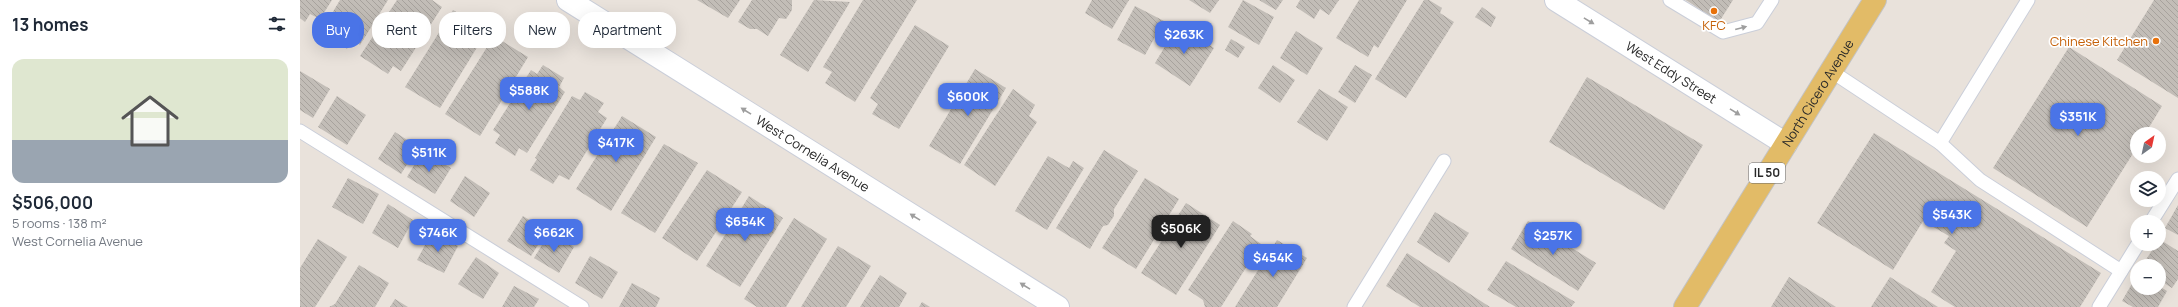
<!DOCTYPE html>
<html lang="en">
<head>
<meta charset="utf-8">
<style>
  body { margin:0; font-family:Manrope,sans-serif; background:#f2f2f3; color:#1f2937; height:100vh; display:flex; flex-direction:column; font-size:15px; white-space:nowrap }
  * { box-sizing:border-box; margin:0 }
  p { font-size:13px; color:#747a83 }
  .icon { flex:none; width:22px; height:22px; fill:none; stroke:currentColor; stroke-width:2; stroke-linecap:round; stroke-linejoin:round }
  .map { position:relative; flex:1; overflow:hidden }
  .drawer { display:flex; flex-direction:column; background:#fff; width:300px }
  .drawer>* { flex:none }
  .hud { position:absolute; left:12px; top:12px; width:380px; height:36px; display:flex; gap:8px }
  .needle { width:26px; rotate:33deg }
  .fabs { position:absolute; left:1830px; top:127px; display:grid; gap:8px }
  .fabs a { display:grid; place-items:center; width:36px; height:36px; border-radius:50%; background:#fff; box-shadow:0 4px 16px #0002; font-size:20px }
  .price { position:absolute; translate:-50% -34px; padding:0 9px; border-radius:8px; background:#4a74e7; color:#fff; font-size:13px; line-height:26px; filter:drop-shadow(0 1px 2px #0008) }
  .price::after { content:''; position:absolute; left:50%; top:24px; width:12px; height:9px; margin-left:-6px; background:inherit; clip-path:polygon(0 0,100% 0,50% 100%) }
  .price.active { background:#222; color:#fff }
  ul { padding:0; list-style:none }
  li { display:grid; align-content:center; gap:8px; height:212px; padding:0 12px }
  li span { display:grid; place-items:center; height:124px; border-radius:12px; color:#555 }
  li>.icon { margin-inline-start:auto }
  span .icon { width:72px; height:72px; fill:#fffc; stroke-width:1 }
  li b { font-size:17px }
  h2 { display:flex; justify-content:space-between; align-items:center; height:48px; padding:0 12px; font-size:17px }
  .tag { padding:0 14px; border-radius:16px; background:#fff; box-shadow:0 4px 16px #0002; font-size:14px; line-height:36px }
  .tag.active { background:#4a74e7; color:#fff }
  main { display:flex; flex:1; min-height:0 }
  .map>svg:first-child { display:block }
</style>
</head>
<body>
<main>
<section class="drawer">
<h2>13 homes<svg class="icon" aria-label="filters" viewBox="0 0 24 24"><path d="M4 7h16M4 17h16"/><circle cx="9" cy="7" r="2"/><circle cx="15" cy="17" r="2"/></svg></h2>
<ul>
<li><span style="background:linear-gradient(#dfe7d0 65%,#9aa5b1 0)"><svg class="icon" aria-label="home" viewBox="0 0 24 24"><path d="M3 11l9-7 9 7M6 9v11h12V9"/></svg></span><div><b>$506,000</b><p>5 rooms · 138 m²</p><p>West Cornelia Avenue</p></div></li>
</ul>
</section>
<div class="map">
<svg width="1878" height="307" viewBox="0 0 1878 307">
  <defs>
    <pattern id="building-back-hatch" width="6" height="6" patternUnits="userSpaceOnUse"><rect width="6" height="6" fill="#c2bdb7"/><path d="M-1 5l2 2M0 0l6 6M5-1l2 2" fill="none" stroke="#a7a29d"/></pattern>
  </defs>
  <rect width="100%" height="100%" fill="#e9e2db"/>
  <!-- building -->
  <g fill="url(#building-back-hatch)">
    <polygon points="0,0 32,0 20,19 10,14 5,22 0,18"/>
    <polygon points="40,0 88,0 60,45 52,39 47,49 21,32"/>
    <polygon points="97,0 132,0 142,7 101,71 93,66 88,74 60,56"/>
    <polygon points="397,0 440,0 428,18"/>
    <polygon points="452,0 492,0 492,10 486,19 479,18 468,36 457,29 450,29 438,22"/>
    <polygon points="514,0 550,2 508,72 480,55"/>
    <polygon points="563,0 617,0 555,102 525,83 532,72 523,67"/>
    <polygon points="792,0 829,0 812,29 785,13"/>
    <polygon points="889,0 919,0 910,13"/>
    <polygon points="943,0 974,17 959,45 928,27"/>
    <polygon points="959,0 983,0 976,10"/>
    <polygon points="1000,0 1039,0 1029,15 1020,9 1014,19 996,7"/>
    <polygon points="1059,0 1107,0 1078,48 1074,45 1068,57 1036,38"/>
    <polygon points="1124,0 1129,0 1142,8 1140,13 1154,22 1106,98 1075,79"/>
    <polygon points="1386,0 1433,0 1419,22"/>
    <polygon points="1854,0 1878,0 1878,98 1817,60"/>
    <polygon points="835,6 864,21 845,55 817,40"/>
    <polygon points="1182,7 1196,17 1191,27 1175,17"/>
    <polygon points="153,10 187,31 140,108 105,87"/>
    <polygon points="615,25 649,46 599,129 572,114 578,104 570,98"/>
    <polygon points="878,25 914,48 890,86 855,63"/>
    <polygon points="996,31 1023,48 1007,75 980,58"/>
    <polygon points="194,36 228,57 180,136 145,114"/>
    <polygon points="931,39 945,47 938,58 925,50"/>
    <polygon points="1769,47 1862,106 1845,134 1837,134 1837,147 1787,227 1693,168"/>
    <polygon points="243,65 264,78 259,87 265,92 227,153 219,148 215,156 195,143 200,135 193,130 231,70 237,74"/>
    <polygon points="973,65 995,80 980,103 958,88"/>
    <polygon points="1055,65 1072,75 1055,103 1038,92"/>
    <polygon points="675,69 706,88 660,164 629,146"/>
    <polygon points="0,71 30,89 13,118 0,110"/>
    <polygon points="1287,77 1403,145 1364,210 1249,142"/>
    <polygon points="713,89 735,105 729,116 737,122 695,186 664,165"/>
    <polygon points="1019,89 1048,107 1027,141 997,122"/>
    <polygon points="285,92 304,103 298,112 307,118 269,180 259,175 253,184 230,170 237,159 235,158 272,96 280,100"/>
    <polygon points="37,96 66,115 47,145 18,127"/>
    <polygon points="322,116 356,137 311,211 276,189"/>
    <polygon points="95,132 118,147 101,174 78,159"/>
    <polygon points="1574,133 1801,273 1780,307 1655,307 1631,292 1656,251 1644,243 1649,236 1623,221 1593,270 1517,223"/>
    <polygon points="364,144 398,163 355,233 321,213"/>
    <polygon points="804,150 838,171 814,209 814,216 808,225 803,226 790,249 756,228"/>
    <polygon points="122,152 151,168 135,194 107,177"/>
    <polygon points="748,156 769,168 773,161 784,168 747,230 715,211"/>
    <polygon points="407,170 442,192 397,261 362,238"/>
    <polygon points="165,176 190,193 174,217 150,201"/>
    <polygon points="48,178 79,194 63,224 32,207"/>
    <polygon points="845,178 879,199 836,269 802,248"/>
    <polygon points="449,196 483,218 440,287 406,266"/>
    <polygon points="886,203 920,225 876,295 841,273"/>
    <polygon points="88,204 113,220 98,248 72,233"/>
    <polygon points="1878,205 1878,235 1865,228"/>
    <polygon points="1135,212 1169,233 1149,263 1117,242"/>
    <polygon points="223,216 247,231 231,256 207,241"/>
    <polygon points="494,218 527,239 486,307 457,307 444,299"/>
    <polygon points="933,221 952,234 950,236 961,244 921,307 905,307 903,300 888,290"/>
    <polygon points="1228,221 1296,263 1278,291 1211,249"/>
    <polygon points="132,232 158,246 144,273 117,260"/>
    <polygon points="250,232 274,247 259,273 234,258"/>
    <polygon points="18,239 47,257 15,307 0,307 0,268"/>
    <polygon points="1859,239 1878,251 1878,279 1872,288 1859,280 1859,266 1842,266 1856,244 1859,244"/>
    <polygon points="977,240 1007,258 977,307 935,307"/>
    <polygon points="538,246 571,266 546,307 501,307"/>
    <polygon points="1107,253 1190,307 1120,307 1086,286"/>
    <polygon points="290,256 318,272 302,299 275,283"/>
    <polygon points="176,257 199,273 183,299 158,284"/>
    <polygon points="1206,261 1275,302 1271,307 1216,307 1187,290"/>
    <polygon points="59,265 89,283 75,307 29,307 35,304"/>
    <polygon points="580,275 607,293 599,307 560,307"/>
    <polygon points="1837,275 1837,288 1859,288 1859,286 1867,291 1858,307 1833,307 1822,301"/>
    <polygon points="1489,277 1536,307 1471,307"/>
    <polygon points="1590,277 1638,307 1571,307"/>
    <polygon points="332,283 360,298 356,307 319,307"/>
    <polygon points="214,286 239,299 234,307 202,307"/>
    <polygon points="95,299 108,307 90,307"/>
    <polygon points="622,302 630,307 619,307"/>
  </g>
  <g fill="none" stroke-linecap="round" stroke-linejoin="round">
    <!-- lane casing -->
    <g stroke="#caced9" stroke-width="15">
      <g id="lane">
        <polyline points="1370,0 1423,32 1457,23 1472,0"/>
        <polyline points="1531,71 1640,143 1728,0"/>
        <polyline points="0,131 282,307"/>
        <polyline points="1640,143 1680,180 1821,271"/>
        <polyline points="1851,222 1878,179"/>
        <polyline points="1054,307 1144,161"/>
        <polyline points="1799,307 1838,244"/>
      </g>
    </g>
    <!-- street casing -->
    <g stroke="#caced9" stroke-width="24">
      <g id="street">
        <path id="s1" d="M268,0L758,307"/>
        <path id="s2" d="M1256,0L1486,144"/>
      </g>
    </g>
    <!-- primary casing -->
    <g stroke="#c3c3c3" stroke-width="24">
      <g id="primary">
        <path id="s3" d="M1385,307L1575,0"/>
      </g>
    </g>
    <!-- lane -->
    <use href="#lane" stroke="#fff" stroke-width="13"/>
    <!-- street -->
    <use href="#street" stroke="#fff" stroke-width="22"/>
    <!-- primary -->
    <use href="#primary" stroke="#e2bb67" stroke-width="22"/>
  </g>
  <!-- one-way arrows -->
  <defs><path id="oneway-solid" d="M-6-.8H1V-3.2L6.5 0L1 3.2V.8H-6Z"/></defs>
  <g fill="#9e9e9e">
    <use href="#oneway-solid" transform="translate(1289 21) rotate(31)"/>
    <use href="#oneway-solid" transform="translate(1441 28) rotate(-15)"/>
    <use href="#oneway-solid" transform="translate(446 111) rotate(-148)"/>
    <use href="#oneway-solid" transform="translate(1435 112) rotate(32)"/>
    <use href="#oneway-solid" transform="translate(615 217) rotate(-148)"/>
    <use href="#oneway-solid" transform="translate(725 286) rotate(-148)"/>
  </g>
  <!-- markers -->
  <g fill="#e8710a" stroke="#fff" stroke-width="1.5">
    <circle cx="1414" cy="11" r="4"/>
    <circle cx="1856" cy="41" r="4"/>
  </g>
  <g text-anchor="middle" stroke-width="3.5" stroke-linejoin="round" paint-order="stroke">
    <!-- shield labels -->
    <rect fill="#fff" stroke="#686868" stroke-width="1" x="1449" y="163" width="36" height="20" rx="3"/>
    <g font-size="12" font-weight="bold" fill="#282828">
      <text x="1467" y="177">IL 50</text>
    </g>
    <!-- food labels -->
    <g font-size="13" fill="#c56008" stroke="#fff">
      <text x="1414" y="30">KFC</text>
      <text x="1848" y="46" text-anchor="end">Chinese Kitchen</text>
    </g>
    <!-- street labels -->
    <g font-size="13" fill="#282828" stroke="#fff">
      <text dy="5" stroke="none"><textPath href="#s2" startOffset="136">West Eddy Street</textPath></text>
      <text dy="5" stroke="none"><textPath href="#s3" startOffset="252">North Cicero Avenue</textPath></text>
      <text dy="5" stroke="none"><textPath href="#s1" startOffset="289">West Cornelia Avenue</textPath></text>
    </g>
  </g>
</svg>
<div class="fabs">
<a><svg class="needle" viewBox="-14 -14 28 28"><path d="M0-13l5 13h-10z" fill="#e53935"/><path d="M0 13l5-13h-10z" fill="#747a83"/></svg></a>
<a><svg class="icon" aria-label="layers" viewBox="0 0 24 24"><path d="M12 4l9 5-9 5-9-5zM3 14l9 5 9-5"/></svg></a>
<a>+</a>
<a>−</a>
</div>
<b class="price" style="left:884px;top:55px">$263K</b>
<b class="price" style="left:229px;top:111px">$588K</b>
<b class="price" style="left:668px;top:117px">$600K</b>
<b class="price" style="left:1778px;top:137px">$351K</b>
<b class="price" style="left:316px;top:163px">$417K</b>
<b class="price" style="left:129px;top:173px">$511K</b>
<b class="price" style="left:1652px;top:235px">$543K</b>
<b class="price" style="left:445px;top:242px">$654K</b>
<b class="price active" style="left:881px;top:249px">$506K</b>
<b class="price" style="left:138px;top:253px">$746K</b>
<b class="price" style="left:254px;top:253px">$662K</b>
<b class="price" style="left:1253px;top:256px">$257K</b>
<b class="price" style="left:973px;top:278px">$454K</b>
<div class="hud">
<a class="tag active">Buy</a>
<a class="tag">Rent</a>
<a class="tag">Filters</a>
<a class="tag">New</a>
<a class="tag">Apartment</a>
</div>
</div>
</main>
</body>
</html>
